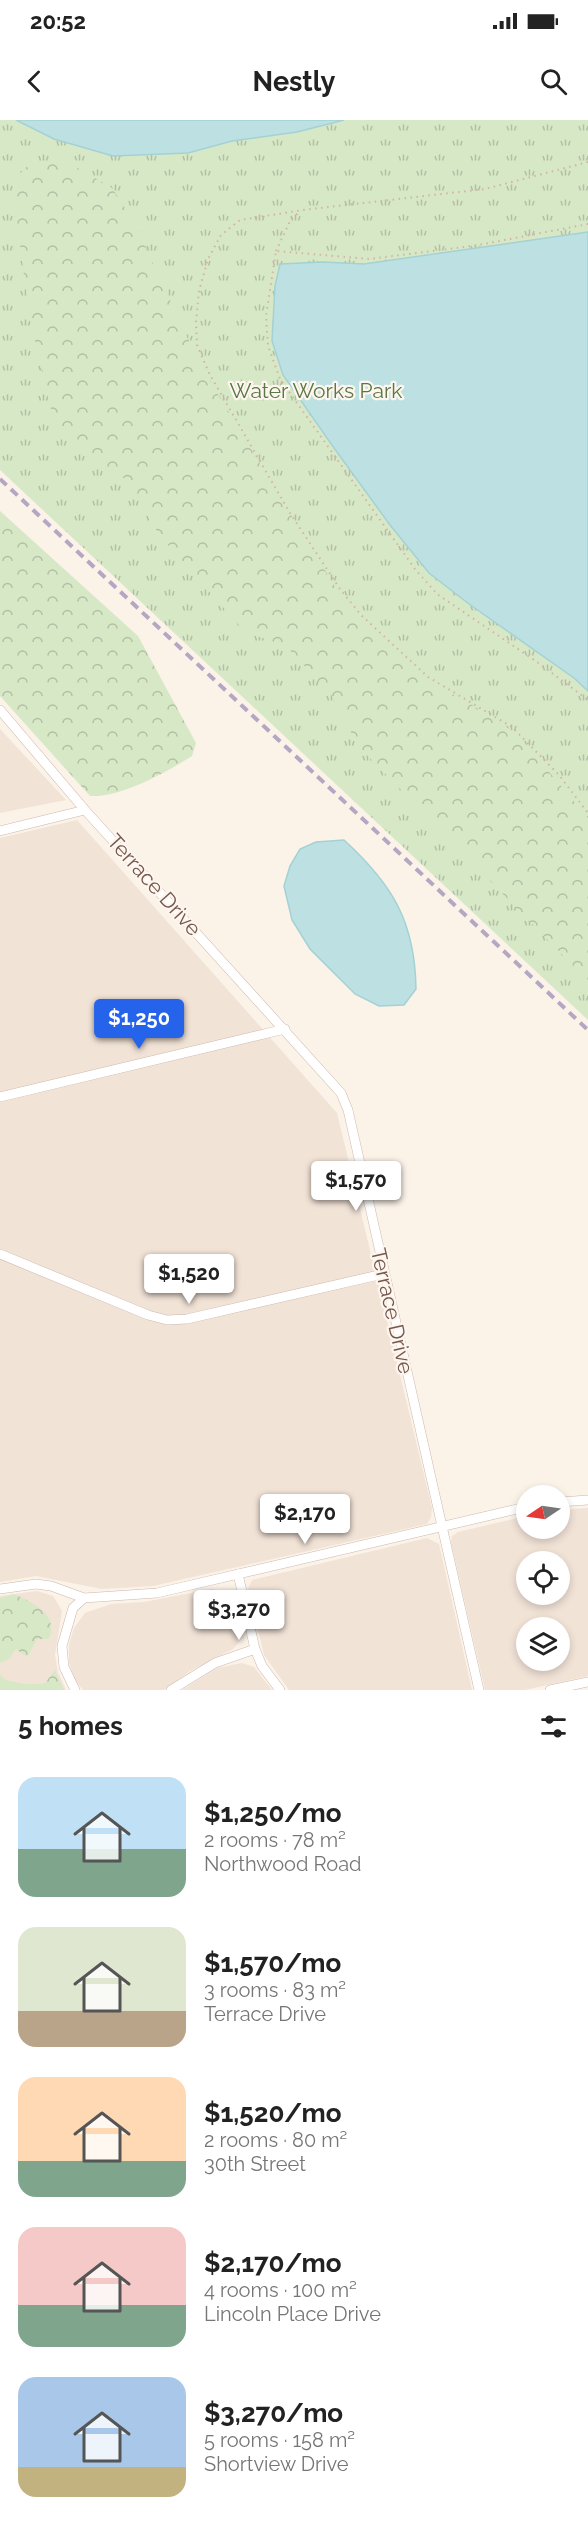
<!DOCTYPE html>
<html lang="en">
<head>
<meta charset="utf-8">
<style>
  body { margin:0; font-family:Raleway,sans-serif; background:#f2f2f2; color:#222; height:100vh; display:flex; flex-direction:column; font-size:22px; white-space:nowrap }
  * { box-sizing:border-box; margin:0 }
  p { font-size:20px; color:#767676 }
  .icon { flex:none; width:33px; height:33px; fill:none; stroke:currentColor; stroke-width:2; stroke-linecap:round; stroke-linejoin:round }
  .map { position:relative; height:1570px; overflow:hidden }
  .side { display:flex; flex-direction:column; background:#fff; flex:1 }
  .side>* { flex:none }
  .needle { width:39px; rotate:257deg }
  .fabs { position:absolute; left:516px; top:1365px; display:grid; gap:12px }
  .fabs a { display:grid; place-items:center; width:54px; height:54px; border-radius:50%; background:#fff; box-shadow:0 3px 9px #0003; font-size:30px }
  .price { position:absolute; translate:-50% -51px; padding:0 14px; border-radius:6px; background:#fff; color:#222; font-size:20px; line-height:39px; filter:drop-shadow(0 2px 3px #0008) }
  .price::after { content:''; position:absolute; left:50%; top:36px; width:18px; height:14px; margin-left:-9px; background:inherit; clip-path:polygon(0 0,100% 0,50% 100%) }
  .price.selected { background:#2563eb; color:#fff }
  ul { padding:0; list-style:none }
  li { display:flex; align-items:center; gap:18px; height:150px; padding:0 18px }
  li span { display:grid; place-items:center; flex:none; width:168px; height:120px; border-radius:18px; color:#555 }
  li>.icon { margin-inline-start:auto }
  span .icon { width:72px; height:72px; fill:#fffc; stroke-width:1 }
  li b { font-size:26px }
  h2 { display:flex; justify-content:space-between; align-items:center; height:72px; padding:0 18px; font-size:26px }
  .status { display:flex; justify-content:space-between; align-items:center; height:42px; padding:0 30px; background:#fff; direction:ltr }
  .status svg { height:16px; fill:currentColor }
  header { display:flex; justify-content:space-between; align-items:center; height:78px; padding:0 18px; background:#fff; font-size:27px; font-weight:700 }
  .map>svg:first-child { display:block }
</style>
</head>
<body>
<div class="status"><b>20:52</b><svg viewBox="0 0 49 12"><path d="M0 12V9h3v3zM5 12V6h3v6zM10 12V3h3v9zM15 12V0h3v12zM26 1h20v11H26zM47 4h2v5h-2z"/></svg></div>
<header><svg class="icon" aria-label="back" viewBox="0 0 24 24"><path d="M15 5l-7 7 7 7"/></svg>Nestly<svg class="icon" aria-label="search" viewBox="0 0 24 24"><circle cx="10" cy="10" r="6"/><path d="M15 15l6 6"/></svg></header>
<div class="map">
<svg width="588" height="1570" viewBox="0 0 588 1570">
  <defs>
    <pattern id="grass-tufts" width="24" height="20" patternUnits="userSpaceOnUse" patternTransform="scale(1.5)"><rect width="24" height="20" fill="#d7e8c7"/><path d="M3 7l-1-3M5 7V3M7 7l1-3M15 17l-1-3M17 17v-4M19 17l1-3" fill="none" stroke="#b3bfa4"/></pattern>
    <pattern id="forest-crowns" width="20" height="18" patternUnits="userSpaceOnUse" patternTransform="scale(1.5)"><rect width="20" height="18" fill="#d7e8c7"/><path d="M2 6a3 3 0 1 1 6 0M12 15a3 3 0 1 1 6 0" fill="none" stroke="#b3bfa4"/></pattern>
  </defs>
  <rect width="100%" height="100%" fill="#fbf2e8"/>
  <!-- residential -->
  <g fill="#f2e3d7" fill-rule="evenodd">
    <polygon points="0,609 66,680 0,693"/>
    <polygon points="77,700 337,993 432,1388 431,1397 427,1404 153,1466 102,1469 36,1456 0,1462 0,718"/>
    <path d="M588,1388V1556L525,1570H485L451,1422L452,1416L458,1412L526,1396V1408H560V1390ZM526,1442H560V1474H526ZM526,1508H560V1540H526Z"/>
    <polygon points="427,1418 439,1424 472,1570 289,1570 264,1535 248,1469 252,1460"/>
    <polygon points="212,1469 230,1476 238,1486 243,1510 240,1521 233,1529 190,1551 164,1570 83,1570 75,1560 69,1543 69,1525 74,1508 85,1493 111,1484 144,1482"/>
    <polygon points="37,1471 53,1476 62,1491 55,1535 58,1552 66,1570 0,1570 0,1476"/>
    <polygon points="242,1543 254,1547 272,1570 182,1570 217,1548"/>
  </g>
  <!-- grass -->
  <polygon fill="url(#grass-tufts)" points="0,0 588,0 588,900 0,350"/>
  <!-- forest -->
  <g fill="url(#forest-crowns)">
    <polygon points="33,40 78,48 112,68 134,102 200,245 346,485 429,562 469,583 517,614 588,698 588,861 358,626 332,576 286,526 245,512 160,416 125,359 81,329 55,306 30,200 16,95 17,57"/>
    <path d="M0,391L138,516L196,623L192,636C167,652 120,678 90,676L0,576Z"/>
    <path d="M14,1474C32,1482 60,1495 49,1519H37L28,1536H25L16,1529L9,1539L0,1543V1478Z"/>
    <path d="M55,1550L64,1570H0V1554L4,1559C19,1564 29,1565 45,1563Z"/>
  </g>
  <!-- water -->
  <g fill="#bde1e3" stroke="#a4d1d4" stroke-width="1.5">
    <polygon points="16,0 344,0 297,12 232,21 188,33 113,36 54,19"/>
    <polygon points="588,112 588,571 574,558 469,484 429,453 390,405 334,328 283,255 272,221 275,166 280,144 323,142 364,144"/>
    <path d="M344,720C393,765 415,802 416,869L404,885L379,886L355,874L310,829L292,800L284,766L290,746L300,729L316,722Z"/>
  </g>
  <g fill="none" stroke-linecap="round" stroke-linejoin="round">
    <!-- minor casing -->
    <g stroke="#ccb9af" stroke-width="10">
      <g id="minor">
        <polyline points="0,590 85,690 341,973 348,990 479,1570"/>
        <polyline points="0,711 85,690"/>
        <polyline points="0,977 285,909"/>
        <polyline points="0,1134 148,1195 167,1200 187,1199 383,1154"/>
        <polyline points="560,1382 588,1380"/>
        <polyline points="238,1454 255,1529 262,1546 280,1570"/>
        <polyline points="0,1469 36,1464 51,1466 84,1478 157,1473 526,1387"/>
        <polyline points="75,1570 64,1547 62,1526 73,1488 84,1478"/>
        <polyline points="171,1570 215,1543 255,1529"/>
        <polyline points="550,1570 588,1562"/>
      </g>
    </g>
    <!-- path -->
    <g stroke="#d3b3a4" stroke-width="2" stroke-dasharray="1.5 4.5" stroke-linecap="butt">
      <polyline points="588,42 485,69 303,90 240,100 221,115 208,139 199,171 196,202 197,225 210,255 290,393 340,469 361,495 428,557 512,607 559,655 588,693"/>
      <polyline points="588,104 473,126 369,139 276,131 266,196 268,226 280,259 415,449 437,474 540,544 588,580"/>
      <polyline points="276,131 291,99 301,91"/>
    </g>
    <!-- minor -->
    <use href="#minor" stroke="#fff" stroke-width="9"/>
    <!-- rail -->
    <polyline stroke="#b4a7c4" stroke-width="4" stroke-dasharray="9 6" stroke-linecap="butt" points="0,359 588,910"/>
  </g>
  <g text-anchor="middle" stroke-width="4.5" stroke-linejoin="round" paint-order="stroke">
    <!-- park labels -->
    <g font-size="21" fill="#597846" stroke="#fef6ee">
      <text x="316" y="278">Water Works Park</text>
    </g>
    <!-- street labels -->
    <g font-size="21" fill="#73584e" stroke="#fef6ee">
      <text transform="translate(154 765) rotate(48)" y="7">Terrace Drive</text>
      <text transform="translate(392 1191) rotate(77)" y="7">Terrace Drive</text>
    </g>
  </g>
</svg>
<div class="fabs">
<a><svg class="needle" viewBox="-14 -14 28 28"><path d="M0-13l5 13h-10z" fill="#e53935"/><path d="M0 13l5-13h-10z" fill="#767676"/></svg></a>
<a><svg class="icon" aria-label="locate" viewBox="0 0 24 24"><circle cx="12" cy="12" r="6"/><path d="M12 2v4M12 18v4M2 12h4M18 12h4"/></svg></a>
<a><svg class="icon" aria-label="layers" viewBox="0 0 24 24"><path d="M12 4l9 5-9 5-9-5zM3 14l9 5 9-5"/></svg></a>
</div>
<b class="price selected" style="left:139px;top:930px">$1,250</b>
<b class="price" style="left:356px;top:1092px">$1,570</b>
<b class="price" style="left:189px;top:1185px">$1,520</b>
<b class="price" style="left:305px;top:1425px">$2,170</b>
<b class="price" style="left:239px;top:1521px">$3,270</b>
</div>
<section class="side">
<h2>5 homes<svg class="icon" aria-label="filters" viewBox="0 0 24 24"><path d="M4 7h16M4 17h16"/><circle cx="9" cy="7" r="2"/><circle cx="15" cy="17" r="2"/></svg></h2>
<ul>
<li><span style="background:linear-gradient(#bfe0f5 60%,#7fa58c 0)"><svg class="icon" aria-label="home" viewBox="0 0 24 24"><path d="M3 11l9-7 9 7M6 9v11h12V9"/></svg></span><div><b>$1,250/mo</b><p>2 rooms · 78 m²</p><p>Northwood Road</p></div></li>
<li><span style="background:linear-gradient(#dfe7d0 70%,#b9a48a 0)"><svg class="icon" aria-label="home" viewBox="0 0 24 24"><path d="M3 11l9-7 9 7M6 9v11h12V9"/></svg></span><div><b>$1,570/mo</b><p>3 rooms · 83 m²</p><p>Terrace Drive</p></div></li>
<li><span style="background:linear-gradient(#ffd9b3 70%,#7fa58c 0)"><svg class="icon" aria-label="home" viewBox="0 0 24 24"><path d="M3 11l9-7 9 7M6 9v11h12V9"/></svg></span><div><b>$1,520/mo</b><p>2 rooms · 80 m²</p><p>30th Street</p></div></li>
<li><span style="background:linear-gradient(#f6c9c9 65%,#7fa58c 0)"><svg class="icon" aria-label="home" viewBox="0 0 24 24"><path d="M3 11l9-7 9 7M6 9v11h12V9"/></svg></span><div><b>$2,170/mo</b><p>4 rooms · 100 m²</p><p>Lincoln Place Drive</p></div></li>
<li><span style="background:linear-gradient(#a9c7e8 75%,#c2b280 0)"><svg class="icon" aria-label="home" viewBox="0 0 24 24"><path d="M3 11l9-7 9 7M6 9v11h12V9"/></svg></span><div><b>$3,270/mo</b><p>5 rooms · 158 m²</p><p>Shortview Drive</p></div></li>
</ul>
</section>
</body>
</html>
